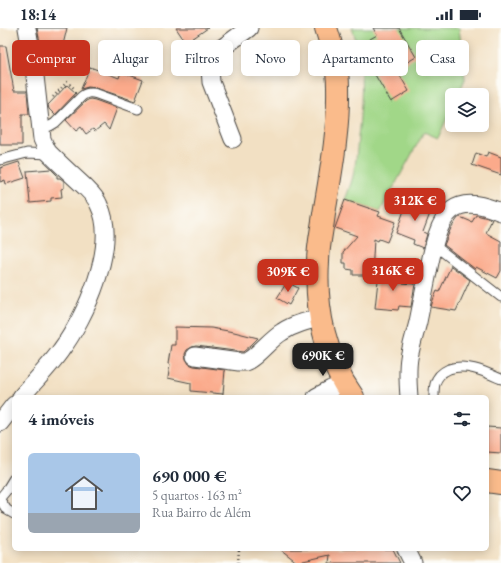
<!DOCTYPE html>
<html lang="pt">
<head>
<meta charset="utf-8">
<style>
  body { margin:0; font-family:"EB Garamond",serif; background:#f6f6f7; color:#1f2937; height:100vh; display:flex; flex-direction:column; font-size:15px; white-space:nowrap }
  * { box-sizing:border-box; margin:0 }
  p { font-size:13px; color:#747a83 }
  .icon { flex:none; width:22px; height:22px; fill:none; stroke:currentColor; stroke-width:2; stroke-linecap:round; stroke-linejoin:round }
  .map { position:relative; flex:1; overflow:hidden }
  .details { position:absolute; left:12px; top:367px; width:477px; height:156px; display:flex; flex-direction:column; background:#fff; border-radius:6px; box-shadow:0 2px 10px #0003 }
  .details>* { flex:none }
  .guide { position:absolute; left:12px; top:12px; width:477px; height:36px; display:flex; gap:8px }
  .tools { position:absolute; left:445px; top:60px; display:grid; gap:8px }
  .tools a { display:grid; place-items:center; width:44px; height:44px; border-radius:6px; background:#fff; box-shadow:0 2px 10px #0003; font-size:20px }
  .price { position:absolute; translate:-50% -34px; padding:0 9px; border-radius:8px; background:#c8321e; color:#fff; font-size:13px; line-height:26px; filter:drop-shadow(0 1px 2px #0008) }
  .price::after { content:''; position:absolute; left:50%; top:24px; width:12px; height:9px; margin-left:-6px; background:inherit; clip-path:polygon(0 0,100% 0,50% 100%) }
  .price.active { background:#222; color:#fff }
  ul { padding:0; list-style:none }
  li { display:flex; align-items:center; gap:12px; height:100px; padding:0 16px }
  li+li { border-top:1px solid #e0e1e3 }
  li span { display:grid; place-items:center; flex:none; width:112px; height:80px; border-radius:6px; color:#555 }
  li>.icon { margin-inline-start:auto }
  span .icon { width:48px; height:48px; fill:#fffc; stroke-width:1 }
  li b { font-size:17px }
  h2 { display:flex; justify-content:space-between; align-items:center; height:48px; padding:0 16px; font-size:17px }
  .chip { padding:0 14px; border-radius:6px; background:#fff; box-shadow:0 2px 10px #0003; font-size:14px; line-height:36px }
  .chip.active { background:#c8321e; color:#fff }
  .status { display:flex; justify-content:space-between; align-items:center; height:28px; padding:0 20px; background:#fff; direction:ltr }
  .status svg { height:11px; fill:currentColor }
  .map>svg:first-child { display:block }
</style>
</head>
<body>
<div class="status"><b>18:14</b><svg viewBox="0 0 49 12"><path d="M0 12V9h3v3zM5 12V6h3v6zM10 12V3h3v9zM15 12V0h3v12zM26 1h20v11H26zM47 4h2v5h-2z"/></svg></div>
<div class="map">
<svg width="501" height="535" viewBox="0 0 501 535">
  <rect width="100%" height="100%" fill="#fdfcf7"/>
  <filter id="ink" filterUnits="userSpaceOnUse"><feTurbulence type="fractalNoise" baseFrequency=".025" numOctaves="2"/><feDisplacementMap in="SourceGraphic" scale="8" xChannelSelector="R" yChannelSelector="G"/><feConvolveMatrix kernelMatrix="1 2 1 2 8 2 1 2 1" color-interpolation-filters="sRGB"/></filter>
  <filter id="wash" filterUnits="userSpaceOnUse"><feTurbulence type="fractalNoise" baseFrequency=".012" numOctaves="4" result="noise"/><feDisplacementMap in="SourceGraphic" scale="16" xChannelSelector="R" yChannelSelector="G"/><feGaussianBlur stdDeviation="0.9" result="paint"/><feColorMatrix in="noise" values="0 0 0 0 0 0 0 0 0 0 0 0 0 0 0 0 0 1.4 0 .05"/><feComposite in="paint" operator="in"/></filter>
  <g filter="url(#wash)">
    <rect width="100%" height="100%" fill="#f2e0c3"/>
    <!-- green -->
    <path fill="#a1d788" stroke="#66815a" d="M352,0H459L465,51L458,67H452V79L438,110L424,104L380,184L345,172C348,164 351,156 353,148C356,136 357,122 358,109C362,73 365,35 352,0Z"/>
    <g id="blocks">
      <!-- building -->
      <g fill="#fbaa8b">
        <polygon points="37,0 67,0 62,21 41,19"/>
        <polygon points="176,0 208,0 186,15"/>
        <polygon points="373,0 399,0 416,29 396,41 409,63 391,74 358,18 377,7"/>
        <polygon points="0,18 6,18 14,63 27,63 29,86 22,86 22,117 0,117"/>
        <polygon points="90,39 119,50 121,44 143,52 135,73 96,60 88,59 81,61"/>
        <polygon points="67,57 76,65 55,87 49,81 48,77"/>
        <polygon points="90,71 95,72 117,80 109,102 104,96 95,103 93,101 86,106 81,99 76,103 66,92 86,73"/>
        <polygon points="488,124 501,129 501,147 472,137 476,125 486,129"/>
        <polygon points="19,134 25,150 6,156 5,152 0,154 0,140"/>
        <polygon points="51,141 57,147 57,150 60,150 64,153 64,160 61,161 62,169 51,170 51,173 30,175 27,143"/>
        <polygon points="408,171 432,180 423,204 427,206 423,220 413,216 414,212 396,205"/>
        <polygon points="345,172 380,184 378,188 395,194 387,214 379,211 378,213 374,211 372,247 353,247 353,242 346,241 346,235 343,235 343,224 357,208 335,200"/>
        <polygon points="476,187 492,191 486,205 501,213 501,243 497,250 476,239 475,241 444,217 451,200 458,190 460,189 472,194"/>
        <polygon points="451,238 470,252 456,283 431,279 433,272 437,263 439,264"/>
        <polygon points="379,243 403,245 402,255 415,256 411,279 399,278 398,282 375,280"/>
        <polygon points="287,254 298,260 289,277 277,270"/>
        <polygon points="175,299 211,300 234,304 258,310 251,317 243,324 196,318 192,319 187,322 185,326 186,331 189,336 194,338 225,342 223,366 191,363 191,355 168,350 170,336 168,336 171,317 175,317"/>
        <polygon points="487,399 501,400 501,425 487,424"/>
        <polygon points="280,521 393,521 400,535 329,535 330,527 303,533 301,535 298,535"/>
      </g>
    </g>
  </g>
  <g filter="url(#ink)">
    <use href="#blocks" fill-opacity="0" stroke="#494642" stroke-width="1"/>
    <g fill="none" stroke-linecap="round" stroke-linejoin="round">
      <!-- service casing -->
      <g stroke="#494642" stroke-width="11">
        <g id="service">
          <path d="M41,100L50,98L55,95L82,68C87,64 91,64 97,66L138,81"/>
          <polyline points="0,132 27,125 50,126"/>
          <polyline points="434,217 501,269"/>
          <path d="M434,369C434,365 434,360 435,356C437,348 442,344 449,341C467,335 485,344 501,351"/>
          <polyline points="0,470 6,463 14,450"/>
          <polyline points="0,472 7,482 14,486"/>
        </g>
      </g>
      <!-- minor casing -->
      <g stroke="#494642" stroke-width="19">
        <g id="minor">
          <polyline points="233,111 211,54 210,40 214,30 222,20 249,0"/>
          <path d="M195,328L239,334C241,334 243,334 245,334C255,331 271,310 282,304C294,296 307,293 321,290"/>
          <path d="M21,369C34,354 49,339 61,322C85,290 119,217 99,177C96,169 90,164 84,158C72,147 60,136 48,124L46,120L42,111L34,39L27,0"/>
          <polyline points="316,369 331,361 344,356"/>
          <path d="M409,369C408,356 407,342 409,330C411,318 415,306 418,294C421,279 424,264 427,249C431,231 436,194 452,182C466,171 486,178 501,184"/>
          <polyline points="0,395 14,377"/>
          <polyline points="406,521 413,535"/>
        </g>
      </g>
      <!-- primary casing -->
      <g stroke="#494642" stroke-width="24">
        <g id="primary">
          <path d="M326,0C332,19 338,39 338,59C339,102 331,144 324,186C322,202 318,218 318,234C315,281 325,330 353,369"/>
          <polyline points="487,453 501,455"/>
        </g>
      </g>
      <!-- path -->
      <g stroke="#494642" stroke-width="2.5" stroke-dasharray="1 3" stroke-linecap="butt">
        <polyline points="53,69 67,54 75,61"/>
        <polyline points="238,535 239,521"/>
      </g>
      <!-- service -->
      <use href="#service" stroke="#fff" stroke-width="9"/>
      <!-- minor -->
      <use href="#minor" stroke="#fff" stroke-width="17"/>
      <!-- primary -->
      <use href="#primary" stroke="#fabb8b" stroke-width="22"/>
    </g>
  </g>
</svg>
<div class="tools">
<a><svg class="icon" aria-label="layers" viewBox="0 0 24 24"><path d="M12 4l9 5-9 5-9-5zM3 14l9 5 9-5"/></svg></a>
</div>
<b class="price" style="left:415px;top:194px">312K €</b>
<b class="price" style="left:393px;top:264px">316K €</b>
<b class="price" style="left:288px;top:265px">309K €</b>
<b class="price active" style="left:323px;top:349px">690K €</b>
<div class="guide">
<a class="chip active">Comprar</a>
<a class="chip">Alugar</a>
<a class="chip">Filtros</a>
<a class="chip">Novo</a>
<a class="chip">Apartamento</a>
<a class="chip">Casa</a>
</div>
<section class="details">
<h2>4 imóveis<svg class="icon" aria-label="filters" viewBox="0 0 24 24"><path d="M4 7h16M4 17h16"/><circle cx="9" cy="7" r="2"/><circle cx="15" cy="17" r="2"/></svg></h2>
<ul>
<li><span style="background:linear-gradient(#a9c7e8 75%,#9aa5b1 0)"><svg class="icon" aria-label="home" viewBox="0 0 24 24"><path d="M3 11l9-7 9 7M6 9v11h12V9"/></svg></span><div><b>690 000 €</b><p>5 quartos · 163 m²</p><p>Rua Bairro de Além</p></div><svg class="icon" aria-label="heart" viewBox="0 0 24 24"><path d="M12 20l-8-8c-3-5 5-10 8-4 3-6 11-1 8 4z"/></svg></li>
</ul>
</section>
</div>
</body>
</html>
